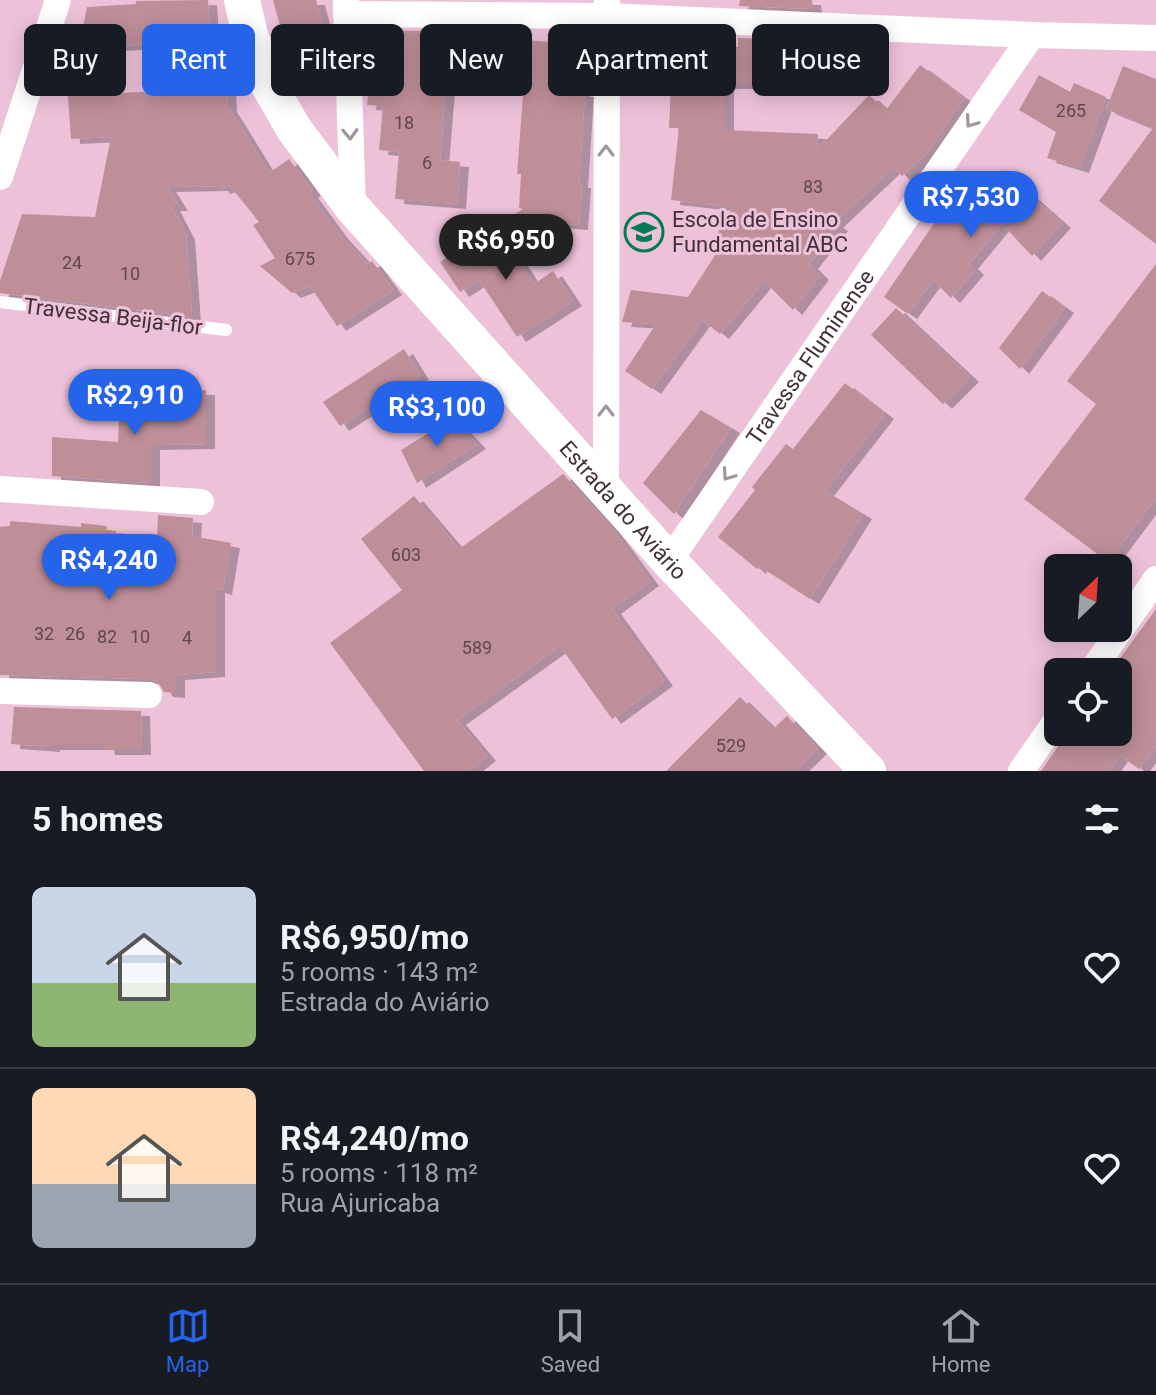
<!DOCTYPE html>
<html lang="en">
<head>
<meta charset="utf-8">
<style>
  body { margin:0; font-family:Roboto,sans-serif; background:#20242c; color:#f1f3f6; height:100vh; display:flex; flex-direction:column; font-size:30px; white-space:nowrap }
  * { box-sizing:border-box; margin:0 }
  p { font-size:26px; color:#9ea1a6 }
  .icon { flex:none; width:44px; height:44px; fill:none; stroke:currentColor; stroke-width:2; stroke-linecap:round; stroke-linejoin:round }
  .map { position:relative; height:771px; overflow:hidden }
  .panel { display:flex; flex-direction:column; background:#171b24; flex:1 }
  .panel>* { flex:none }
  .hud { position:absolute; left:24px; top:24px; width:1108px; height:72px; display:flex; gap:16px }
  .needle { width:52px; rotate:25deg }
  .controls { position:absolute; left:1044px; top:554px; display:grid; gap:16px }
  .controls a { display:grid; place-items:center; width:88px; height:88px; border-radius:12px; background:#171b24; box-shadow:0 4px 20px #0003; font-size:40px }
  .price { position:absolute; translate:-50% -68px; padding:0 18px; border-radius:28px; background:#2563eb; color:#fff; font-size:26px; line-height:52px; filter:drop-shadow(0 2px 4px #0008) }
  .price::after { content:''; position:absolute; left:50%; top:48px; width:24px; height:18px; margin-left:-12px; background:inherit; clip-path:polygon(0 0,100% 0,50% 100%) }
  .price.on { background:#222; color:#fff }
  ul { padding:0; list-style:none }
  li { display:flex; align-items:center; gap:24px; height:200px; padding:0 32px }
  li+li { border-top:2px solid #363941 }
  li span { display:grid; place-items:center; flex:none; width:224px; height:160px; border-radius:12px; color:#555 }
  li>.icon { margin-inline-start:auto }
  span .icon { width:96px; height:96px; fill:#fffc; stroke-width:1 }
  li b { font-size:34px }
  h2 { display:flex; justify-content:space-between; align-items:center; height:96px; padding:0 32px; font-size:34px }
  .chip { padding:0 28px; border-radius:12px; background:#171b24; box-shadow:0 4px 20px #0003; font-size:28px; line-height:72px }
  .chip.on { background:#2563eb; color:#fff }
  .tab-bar { display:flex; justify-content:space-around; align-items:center; height:112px; border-top:2px solid #363941; background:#171b24; font-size:22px; color:#9ea1a6 }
  .tab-bar a { display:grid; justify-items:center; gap:4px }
  .tab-bar .on { color:#2563eb }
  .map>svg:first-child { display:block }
</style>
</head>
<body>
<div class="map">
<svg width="1156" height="771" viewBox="0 0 1156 771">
  <defs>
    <filter id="shadow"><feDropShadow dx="9" dy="5" stdDeviation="0" flood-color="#0004"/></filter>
  </defs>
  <rect width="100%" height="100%" fill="#edc2d9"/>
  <!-- building -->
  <g fill="#be8f99" filter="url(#shadow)">
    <polygon points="208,0 212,62 170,57 167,43 115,46 113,51 79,47 87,7 136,4 136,1"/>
    <polygon points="273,0 316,0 332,62 293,73"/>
    <polygon points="740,0 812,0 813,9 739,6"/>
    <polygon points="364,30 426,31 584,45 581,92 585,92 579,183 582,183 579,225 507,219 523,209 519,208 521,174 517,174 524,82 520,81 447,75 440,160 460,162 457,204 395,199 399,152 379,150 383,106 367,105 371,61 364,61"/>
    <polygon points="652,34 674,35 674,44 738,47 738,38 815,41 818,44 818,84 725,84 725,130 818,134 817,150 869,95 886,110 920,65 964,98 925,155 902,176 893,167 834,223 839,226 809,264 820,275 793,310 764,281 720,334 702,320 652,389 625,371 656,324 622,322 631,290 688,297 725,240 718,232 733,207 671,200 679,128 669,128 671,84 650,84"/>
    <polygon points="1123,66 1156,79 1156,244 1099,201 1153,128 1106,109"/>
    <polygon points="1039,75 1070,92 1074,83 1106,97 1080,168 1047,158 1056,132 1019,110"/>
    <polygon points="227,87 228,107 269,173 289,159 312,191 309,193 340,235 367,264 372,261 393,290 337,326 310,286 292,293 260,266 275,258 253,225 259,222 230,186 221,189 219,186 167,187 179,206 171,206 186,235 192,317 0,293 0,281 22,214 95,217 111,137 71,139 68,96"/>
    <polygon points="1002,170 1062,223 1032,256 1002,224 969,264 975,270 951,298 933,280 908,314 884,297 956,191 975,210"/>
    <polygon points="496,226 534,284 553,271 573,301 517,337 479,280 460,292 440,262"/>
    <polygon points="1156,264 1156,498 1108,562 1024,499 1096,404 1067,381"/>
    <polygon points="1042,291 1065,308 1020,369 999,348"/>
    <polygon points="896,308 970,377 943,404 871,335"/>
    <polygon points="404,349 420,375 340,426 323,402"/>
    <polygon points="845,383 885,414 825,491 863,514 810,599 759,566 757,569 718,537 755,490 752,487 786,444 793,449"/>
    <polygon points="173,390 206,390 206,444 151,445 151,483 52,476 52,437 118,442 120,391"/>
    <polygon points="701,410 731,428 674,514 643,483"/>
    <polygon points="453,418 477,444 417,483 401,450"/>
    <polygon points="563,474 608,524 650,581 612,609 664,681 612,719 560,646 457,720 487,756 468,771 424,771 330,643 402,590 361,539 414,496 459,549"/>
    <polygon points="158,515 193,518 192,536 231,543 223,590 216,588 216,672 176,675 176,693 164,692 158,682 149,679 0,675 0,527 10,526 10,521 81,527 81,523 107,526 106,532 157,537"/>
    <polygon points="1156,609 1156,746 1139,769 1120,755 1109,771 1041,771 1068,732 1118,732 1118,661"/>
    <polygon points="740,697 773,729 787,716 818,749 795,771 666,771"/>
    <polygon points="14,707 141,711 142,750 106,750 105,745 51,745 51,747 11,744"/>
  </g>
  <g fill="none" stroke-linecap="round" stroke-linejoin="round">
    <!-- lane -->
    <polyline stroke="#fff" stroke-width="12" points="0,302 226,330"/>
    <!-- street -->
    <g stroke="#fff" stroke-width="26">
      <polyline points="346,0 353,208"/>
      <polyline points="346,14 607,16 1032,35 1156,38"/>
      <polyline points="0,177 58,0"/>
      <polyline points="0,489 201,502"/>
      <polyline points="606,489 607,1"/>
      <path id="s1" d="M669,561L1032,35"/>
      <polyline points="1091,672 1156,579"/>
      <polyline points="0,691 149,695"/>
      <polyline points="1021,771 1058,718"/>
    </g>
    <!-- secondary -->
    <path stroke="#fff" stroke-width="36" id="s2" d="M242,0L250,35L268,84L294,129L353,208L669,561L868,771"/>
  </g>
  <!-- one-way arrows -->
  <defs><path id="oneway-chevron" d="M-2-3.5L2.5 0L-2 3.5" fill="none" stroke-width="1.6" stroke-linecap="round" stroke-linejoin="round" transform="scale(2)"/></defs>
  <g stroke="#a0979c">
    <use href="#oneway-chevron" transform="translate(971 122) rotate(125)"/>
    <use href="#oneway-chevron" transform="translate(350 134) rotate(88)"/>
    <use href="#oneway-chevron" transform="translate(606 151) rotate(-90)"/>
    <use href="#oneway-chevron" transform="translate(606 411) rotate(-90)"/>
    <use href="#oneway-chevron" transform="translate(728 475) rotate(125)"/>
  </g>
  <!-- icons -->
  <defs>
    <g id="school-ring" transform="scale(2)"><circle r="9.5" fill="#edc2d9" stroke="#027a56" stroke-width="1.5"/><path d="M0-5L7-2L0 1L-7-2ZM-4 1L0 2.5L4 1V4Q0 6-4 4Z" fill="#027a56"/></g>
  </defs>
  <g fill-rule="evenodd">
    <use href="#school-ring" x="644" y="232"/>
  </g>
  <g text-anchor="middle" stroke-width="6" stroke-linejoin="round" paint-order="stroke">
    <!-- number labels -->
    <g font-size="18" fill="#604750">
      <text x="1071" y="117">265</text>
      <text x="404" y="129">18</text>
      <text x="427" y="169">6</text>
      <text x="813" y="193">83</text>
      <text x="300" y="265">675</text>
      <text x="72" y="269">24</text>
      <text x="130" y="280">10</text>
      <text x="406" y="561">603</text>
      <text x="44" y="640">32</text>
      <text x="75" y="640">26</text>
      <text x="107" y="643">82</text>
      <text x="140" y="643">10</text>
      <text x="187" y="644">4</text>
      <text x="477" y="654">589</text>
      <text x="731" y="752">529</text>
    </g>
    <!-- poi labels -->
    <g font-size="22" fill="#402f38" stroke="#edc2d9" text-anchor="start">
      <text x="672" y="227">Escola de Ensino<tspan x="672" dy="25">Fundamental ABC</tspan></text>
    </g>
    <!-- street labels -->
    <g font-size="22" fill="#402f38" stroke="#edc2d9">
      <text transform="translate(113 316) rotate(7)" y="8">Travessa Beija-flor</text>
      <text dy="8" stroke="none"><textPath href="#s1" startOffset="248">Travessa Fluminense</textPath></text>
      <text dy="8" stroke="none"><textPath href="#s2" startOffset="644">Estrada do Aviário</textPath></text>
    </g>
  </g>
</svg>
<div class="controls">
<a><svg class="needle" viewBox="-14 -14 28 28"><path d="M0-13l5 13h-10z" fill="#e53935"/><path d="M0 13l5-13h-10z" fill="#9ea1a6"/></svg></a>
<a><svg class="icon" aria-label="locate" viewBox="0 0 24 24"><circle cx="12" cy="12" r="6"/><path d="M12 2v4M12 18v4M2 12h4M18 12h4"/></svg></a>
</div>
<b class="price" style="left:971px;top:239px">R$7,530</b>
<b class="price on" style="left:506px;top:282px">R$6,950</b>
<b class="price" style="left:135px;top:437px">R$2,910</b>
<b class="price" style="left:437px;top:449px">R$3,100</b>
<b class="price" style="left:109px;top:602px">R$4,240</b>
<div class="hud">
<a class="chip">Buy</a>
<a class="chip on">Rent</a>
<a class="chip">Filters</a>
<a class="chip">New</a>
<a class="chip">Apartment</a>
<a class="chip">House</a>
</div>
</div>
<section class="panel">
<h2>5 homes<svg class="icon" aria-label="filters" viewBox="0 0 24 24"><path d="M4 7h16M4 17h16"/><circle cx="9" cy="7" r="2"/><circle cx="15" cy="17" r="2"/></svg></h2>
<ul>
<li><span style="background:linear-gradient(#c9d6e8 60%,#8fb573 0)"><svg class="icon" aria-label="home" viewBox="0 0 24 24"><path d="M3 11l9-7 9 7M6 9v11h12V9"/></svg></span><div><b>R$6,950/mo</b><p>5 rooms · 143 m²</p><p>Estrada do Aviário</p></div><svg class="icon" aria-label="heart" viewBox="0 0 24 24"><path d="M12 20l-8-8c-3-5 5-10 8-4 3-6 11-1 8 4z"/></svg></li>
<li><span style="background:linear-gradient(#ffd9b3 60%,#9aa5b1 0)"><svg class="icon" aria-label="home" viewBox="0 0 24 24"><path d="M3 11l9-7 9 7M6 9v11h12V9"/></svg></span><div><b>R$4,240/mo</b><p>5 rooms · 118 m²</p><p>Rua Ajuricaba</p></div><svg class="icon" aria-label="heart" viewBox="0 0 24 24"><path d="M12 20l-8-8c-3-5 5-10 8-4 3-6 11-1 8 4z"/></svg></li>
</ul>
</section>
<nav class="tab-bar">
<a class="on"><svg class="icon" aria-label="map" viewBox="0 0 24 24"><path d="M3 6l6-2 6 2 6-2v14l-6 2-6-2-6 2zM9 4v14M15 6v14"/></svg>Map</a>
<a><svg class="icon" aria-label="saved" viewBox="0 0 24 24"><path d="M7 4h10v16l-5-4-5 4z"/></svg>Saved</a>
<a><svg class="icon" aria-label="home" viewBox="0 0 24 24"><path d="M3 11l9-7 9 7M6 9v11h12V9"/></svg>Home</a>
</nav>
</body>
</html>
